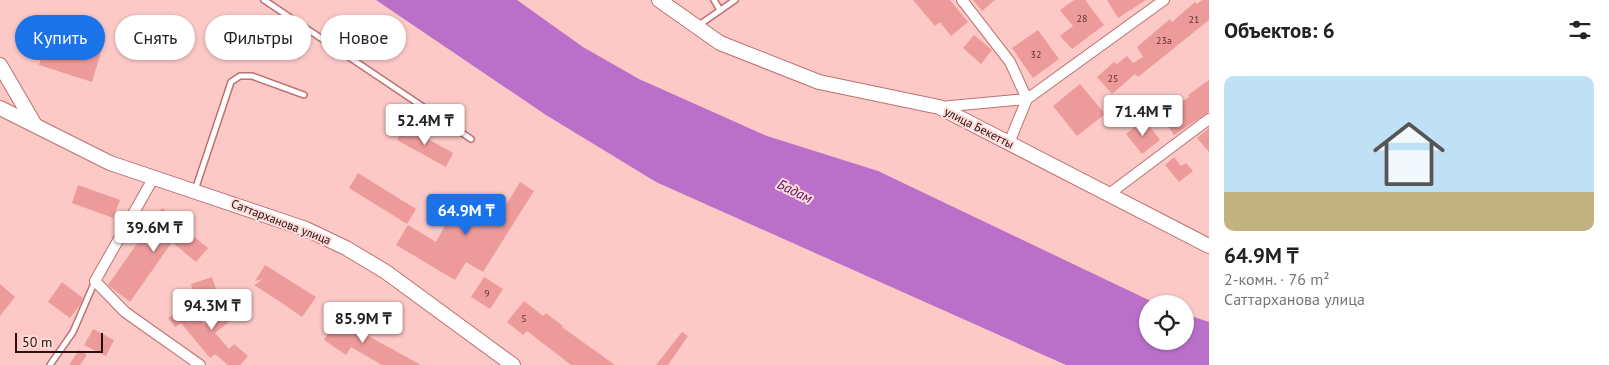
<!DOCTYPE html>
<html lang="ru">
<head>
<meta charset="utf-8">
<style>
  body { margin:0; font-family:"PT Sans",sans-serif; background:#f6f6f6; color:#222; height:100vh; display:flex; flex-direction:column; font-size:19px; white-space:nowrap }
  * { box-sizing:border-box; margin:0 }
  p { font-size:16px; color:#767676 }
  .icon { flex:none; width:28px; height:28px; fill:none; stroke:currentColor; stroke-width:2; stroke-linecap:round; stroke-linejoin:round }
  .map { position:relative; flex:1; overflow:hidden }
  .side { display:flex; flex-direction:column; background:#fff; width:400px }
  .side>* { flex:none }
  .banner { position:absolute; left:15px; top:15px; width:475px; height:45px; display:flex; gap:10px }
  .buttons { position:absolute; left:1139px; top:295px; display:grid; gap:10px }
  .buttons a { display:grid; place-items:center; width:55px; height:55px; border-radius:50%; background:#fff; box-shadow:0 1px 4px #0004; font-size:25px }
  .scale { position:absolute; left:15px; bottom:12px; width:88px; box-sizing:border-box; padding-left:5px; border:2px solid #2b0e0f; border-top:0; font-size:14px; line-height:18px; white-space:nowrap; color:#2b0e0f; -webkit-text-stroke:4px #fedbd9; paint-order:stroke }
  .price { position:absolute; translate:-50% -42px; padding:0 11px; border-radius:5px; background:#fff; color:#222; font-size:16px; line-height:32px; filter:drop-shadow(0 1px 2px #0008) }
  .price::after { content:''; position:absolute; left:50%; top:30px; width:15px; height:11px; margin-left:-8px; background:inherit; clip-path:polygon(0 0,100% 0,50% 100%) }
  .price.active { background:#1a73e8; color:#fff }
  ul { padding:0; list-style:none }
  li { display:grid; align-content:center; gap:10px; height:265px; padding:0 15px }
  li+li { border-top:1px solid #e0e0e0 }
  li span { display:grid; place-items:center; height:155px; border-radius:10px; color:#555 }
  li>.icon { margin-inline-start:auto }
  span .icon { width:90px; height:90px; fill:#fffc; stroke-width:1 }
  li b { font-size:21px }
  h2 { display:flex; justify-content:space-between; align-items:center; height:60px; padding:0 15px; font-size:21px }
  .tag { padding:0 18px; border-radius:22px; background:#fff; box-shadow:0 1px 4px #0004; font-size:18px; line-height:45px }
  .tag.active { background:#1a73e8; color:#fff }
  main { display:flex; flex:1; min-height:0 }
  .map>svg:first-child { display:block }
</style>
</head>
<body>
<main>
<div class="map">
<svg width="1209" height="365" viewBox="0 0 1209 365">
  <rect width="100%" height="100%" fill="#fcc9c7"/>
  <!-- water -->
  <polygon fill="#ba70c9" points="376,0 517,0 583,47 639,79 767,136 878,171 1157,304 1148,304 1148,341 1185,341 1185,314 1209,322 1209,365 1066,365 656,182 546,115"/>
  <!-- building -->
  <g fill="#ed9b9a">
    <polygon points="913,0 950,0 968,22 951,36 940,22 935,26"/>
    <polygon points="973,0 995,0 982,11"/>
    <polygon points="1074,0 1085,0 1104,25 1072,49 1060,36 1073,26 1060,10"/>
    <polygon points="1107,0 1146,0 1118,18"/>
    <polygon points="1202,0 1209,0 1209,20 1138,77 1135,74 1112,94 1097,77 1114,62 1117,64 1127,56 1133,63 1143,57 1137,47 1170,19 1172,22 1195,2 1197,4"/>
    <polygon points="52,26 104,42 92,82 39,65"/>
    <polygon points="1038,30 1059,59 1033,78 1012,48"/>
    <polygon points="974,35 992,50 981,64 963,48"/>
    <polygon points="1209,80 1209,112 1174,135 1161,115 1189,97 1188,95"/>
    <polygon points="1080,84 1105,114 1077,136 1053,106"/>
    <polygon points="1144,119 1160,140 1142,154 1126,134"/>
    <polygon points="405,126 453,153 446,167 397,140"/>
    <polygon points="1209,128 1209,152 1197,138"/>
    <polygon points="1174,157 1181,166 1186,163 1193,171 1179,182 1165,165"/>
    <polygon points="358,173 416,209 407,224 349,188"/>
    <polygon points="520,182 534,191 483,272 466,262 455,280 396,245 408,225 436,242 461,196 498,218"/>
    <polygon points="78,185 120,200 113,218 72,203"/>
    <polygon points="162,208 185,224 182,227 208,248 196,262 172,242 130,302 108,285"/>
    <polygon points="265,265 316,297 302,317 279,301 254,285 263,279 255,281"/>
    <polygon points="212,277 217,292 195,299 191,284"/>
    <polygon points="484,277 503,289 490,309 471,297"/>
    <polygon points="62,282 83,298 80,305 70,318 48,302"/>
    <polygon points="0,284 15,297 0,316"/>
    <polygon points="240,297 248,307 215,333 229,349 234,344 248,356 240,365 228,365 215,354 210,358 181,323 175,327 168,318 189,304 204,324"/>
    <polygon points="524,301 543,316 546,313 563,326 562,327 615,365 571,365 527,331 523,335 507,322"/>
    <polygon points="341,314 363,329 361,332 421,365 382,365 351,347 346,355 324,340"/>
    <polygon points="93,329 114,340 106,356 84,345"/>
    <polygon points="682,332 688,336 668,365 656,365"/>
    <polygon points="79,350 87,355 80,365 69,365"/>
  </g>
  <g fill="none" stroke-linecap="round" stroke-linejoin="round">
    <!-- lane casing -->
    <g stroke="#bd7070" stroke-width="8">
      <g id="lane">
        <polyline points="264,0 471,139"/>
        <polyline points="714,0 720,10"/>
        <polyline points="699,25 735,0"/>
        <polyline points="195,190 231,82 240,76 252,76 304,95"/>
        <polyline points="50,365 73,332 95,281"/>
      </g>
    </g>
    <!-- street casing -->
    <g stroke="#bd7070" stroke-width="12">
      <g id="street">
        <polyline points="962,0 1010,62 1027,99 1009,143"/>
        <polyline points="940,107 1027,99 1164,0"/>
        <polyline points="154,177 95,281 125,312 200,365"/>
        <polyline points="1109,194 1209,119"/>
      </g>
    </g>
    <!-- secondary casing -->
    <g stroke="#bd7070" stroke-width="16">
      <g id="secondary">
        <polyline points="659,0 720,43 819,82 939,107 1209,246"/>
        <polyline points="0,65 35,125"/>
        <polyline points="0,108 110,163 306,229 346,248 386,272 513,365"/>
      </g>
    </g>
    <!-- lane -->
    <use href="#lane" stroke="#fff" stroke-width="5"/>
    <!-- street -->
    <use href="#street" stroke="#fff" stroke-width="10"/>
    <!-- secondary -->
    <use href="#secondary" stroke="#fff" stroke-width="14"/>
  </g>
  <g text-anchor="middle" stroke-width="4" stroke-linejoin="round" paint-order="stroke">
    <!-- number labels -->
    <g font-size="10" fill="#5c3132">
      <text x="1082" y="22">28</text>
      <text x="1194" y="23">21</text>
      <text x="1164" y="44">23а</text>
      <text x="1036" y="58">32</text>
      <text x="1113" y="82">25</text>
      <text x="487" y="297">9</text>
      <text x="524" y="322">5</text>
    </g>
    <!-- street labels -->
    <g font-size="12" fill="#2b0e0f" stroke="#fedbd9">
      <text transform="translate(979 128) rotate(27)" y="4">улица Бекетты</text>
      <text transform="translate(281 222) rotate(21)" y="4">Саттарханова улица</text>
    </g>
    <!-- water labels -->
    <g font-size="14" font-style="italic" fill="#581265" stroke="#fedbd9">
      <text transform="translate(795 191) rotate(26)" y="5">Бадам</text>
    </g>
  </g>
</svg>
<div class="buttons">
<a><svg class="icon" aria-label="locate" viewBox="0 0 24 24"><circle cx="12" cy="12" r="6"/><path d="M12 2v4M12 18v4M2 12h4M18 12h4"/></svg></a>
</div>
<div class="scale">50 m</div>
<b class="price" style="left:1143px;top:137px">71.4M ₸</b>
<b class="price" style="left:425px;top:146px">52.4M ₸</b>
<b class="price active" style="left:466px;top:236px">64.9M ₸</b>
<b class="price" style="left:154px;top:253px">39.6M ₸</b>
<b class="price" style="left:212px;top:331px">94.3M ₸</b>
<b class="price" style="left:363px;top:344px">85.9M ₸</b>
<div class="banner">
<a class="tag active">Купить</a>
<a class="tag">Снять</a>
<a class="tag">Фильтры</a>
<a class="tag">Новое</a>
</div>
</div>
<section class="side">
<h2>Объектов: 6<svg class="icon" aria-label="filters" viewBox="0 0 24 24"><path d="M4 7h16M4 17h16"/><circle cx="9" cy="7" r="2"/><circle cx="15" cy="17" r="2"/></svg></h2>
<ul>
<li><span style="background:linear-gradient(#bfe0f5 75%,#c2b280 0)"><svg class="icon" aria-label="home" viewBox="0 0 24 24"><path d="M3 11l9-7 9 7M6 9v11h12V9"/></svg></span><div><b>64.9M ₸</b><p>2-комн. · 76 m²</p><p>Саттарханова улица</p></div></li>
</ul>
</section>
</main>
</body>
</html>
